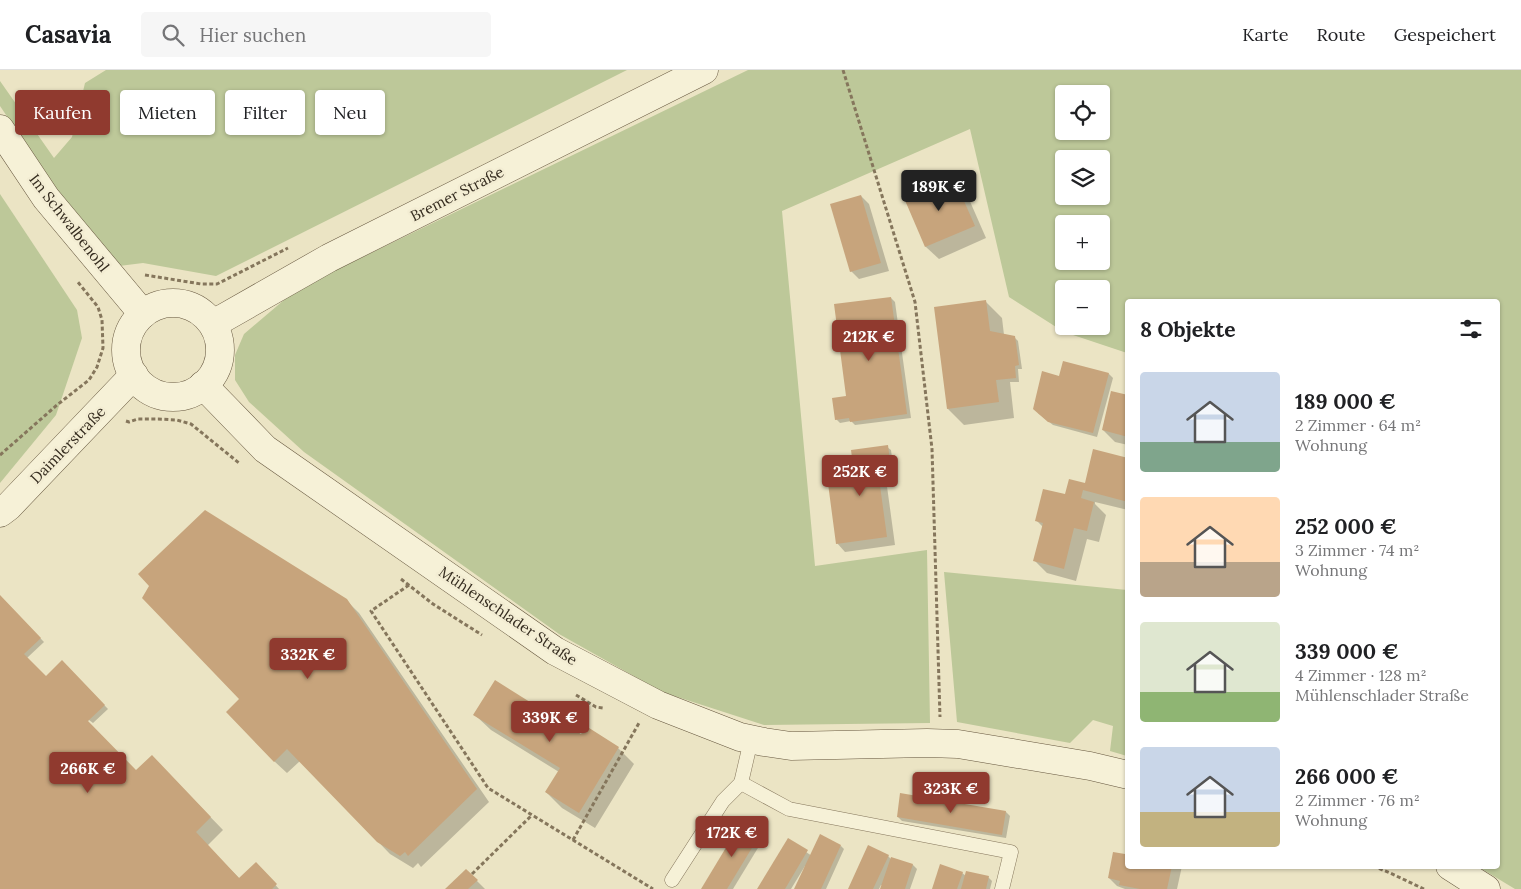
<!DOCTYPE html>
<html lang="de">
<head>
<meta charset="utf-8">
<style>
  body { margin:0; font-family:Lora,serif; background:#f6f6f6; color:#202124; height:100vh; display:flex; flex-direction:column; font-size:19px; white-space:nowrap }
  * { box-sizing:border-box; margin:0 }
  p { font-size:16px; color:#757577 }
  .icon { flex:none; width:28px; height:28px; fill:none; stroke:currentColor; stroke-width:2; stroke-linecap:round; stroke-linejoin:round }
  .map { position:relative; flex:1; overflow:hidden }
  .panel { position:absolute; left:1125px; top:229px; width:375px; height:570px; display:flex; flex-direction:column; background:#fff; border-radius:5px; box-shadow:0 1px 4px #0004 }
  .panel>* { flex:none }
  .banner { position:absolute; left:15px; top:20px; width:475px; height:45px; display:flex; gap:10px }
  .buttons { position:absolute; left:1055px; top:15px; display:grid; gap:10px }
  .buttons a { display:grid; place-items:center; width:55px; height:55px; border-radius:5px; background:#fff; box-shadow:0 1px 4px #0004; font-size:25px }
  .price { position:absolute; translate:-50% -42px; padding:0 11px; border-radius:5px; background:#903a2f; color:#fff; font-size:16px; line-height:32px; filter:drop-shadow(0 1px 2px #0008) }
  .price::after { content:''; position:absolute; left:50%; top:30px; width:15px; height:11px; margin-left:-8px; background:inherit; clip-path:polygon(0 0,100% 0,50% 100%) }
  .price.active { background:#222; color:#fff }
  ul { padding:0; list-style:none }
  li { display:flex; align-items:center; gap:15px; height:125px; padding:0 15px }
  li span { display:grid; place-items:center; flex:none; width:140px; height:100px; border-radius:5px; color:#555 }
  li>.icon { margin-inline-start:auto }
  span .icon { width:60px; height:60px; fill:#fffc; stroke-width:1 }
  li b { font-size:21px }
  h2 { display:flex; justify-content:space-between; align-items:center; height:60px; padding:0 15px; font-size:21px }
  .tag { padding:0 18px; border-radius:5px; background:#fff; box-shadow:0 1px 4px #0004; font-size:18px; line-height:45px }
  .tag.active { background:#903a2f; color:#fff }
  header { display:flex; align-items:center; gap:30px; box-sizing:border-box; height:70px; padding:0 25px; background:#fff; border-bottom:1px solid #e0e0e0 }
  header strong { font-size:24px }
  nav { display:flex; gap:28px; margin-inline-start:auto; font-size:18px }
  .search { width:350px; height:45px; background:#f6f6f6; display:flex; align-items:center; gap:12px; box-sizing:border-box; padding:0 18px; border-radius:5px; color:#757577; font-size:19px }
  .map>svg:first-child { display:block }
</style>
</head>
<body>
<header>
<strong>Casavia</strong>
<div class="search"><svg class="icon" aria-label="search" viewBox="0 0 24 24"><circle cx="10" cy="10" r="6"/><path d="M15 15l6 6"/></svg>Hier suchen</div>
<nav><a>Karte</a><a>Route</a><a>Gespeichert</a></nav>
</header>
<div class="map">
<svg width="1521" height="819" viewBox="0 0 1521 819">
  <rect width="100%" height="100%" fill="#ebe4c4"/>
  <!-- green -->
  <g fill="#bdc899" fill-rule="evenodd">
    <polygon points="106,0 627,0 216,206 143,193 119,196 60,125 0,36 0,11 54,88 72,67 85,13"/>
    <path d="M748,0H1521V819H1515L1477,796H1498V231H1128L1127,283L1064,262L1009,227L970,59L782,141L815,496L927,480L930,653L764,655L662,622L559,564L304,382L249,332L235,310V285L244,264L297,219ZM1064,24H1101V61H1064ZM1064,89H1101V126H1064ZM1064,154H1101V191H1064ZM1064,219H1101V256H1064Z"/>
    <polygon points="0,124 77,240 82,268 56,345 0,413"/>
    <polygon points="944,502 1127,520 1127,686 1110,681 1113,656 1093,650 1070,673 957,652"/>
  </g>
  <!-- shadow -->
  <g fill="#0003">
    <polygon points="953,108 965,120 986,168 939,189 926,177 905,129"/>
    <polygon points="861,126 869,134 889,201 859,209 851,201"/>
    <polygon points="891,228 895,232 911,348 855,355 851,351 840,353 836,349"/>
    <polygon points="986,232 1002,248 1004,265 1014,267 1018,271 1022,299 1018,299 1019,312 1010,312 1014,348 964,355 948,339"/>
    <polygon points="1109,304 1113,308 1097,367 1053,355 1038,343 1060,307"/>
    <polygon points="1128,326 1128,375 1115,372 1103,360"/>
    <polygon points="887,377 891,380 894,403 881,404 886,409 895,475 845,482 837,473"/>
    <polygon points="1128,389 1128,440 1095,432 1095,434 1106,445 1099,472 1087,469 1076,511 1047,503 1035,491 1043,457 1036,450 1066,426"/>
    <polygon points="0,527 44,572 27,588 46,607 62,592 108,639 93,653 89,650 87,651 140,706 164,699 223,760 207,776 240,809 256,793 279,819 0,819"/>
    <polygon points="346,530 359,543 489,732 421,797 418,793 413,798 390,784 300,691 287,703 274,691"/>
    <polygon points="475,645 582,665 618,678 634,694 595,758 562,738 546,722 559,702 491,660"/>
    <polygon points="1006,742 1010,746 1006,768 902,751 898,747"/>
    <polygon points="743,753 764,768 733,819 702,819"/>
    <polygon points="788,770 812,786 841,776 844,779 826,819 796,819 806,797 805,796 791,819 759,819"/>
    <polygon points="888,786 891,789 913,795 917,799 910,819 881,819 883,815 881,815 879,819 850,819"/>
    <polygon points="1128,796 1182,796 1177,819 1125,819 1117,816 1109,808"/>
    <polygon points="466,800 485,819 447,819"/>
    <polygon points="962,803 966,806 988,807 992,811 990,819 933,819"/>
  </g>
  <!-- building -->
  <g fill="#c7a47c">
    <polygon points="953,106 975,156 925,177 904,128"/>
    <polygon points="861,125 881,193 850,202 830,134"/>
    <polygon points="891,227 907,344 850,352 849,348 835,350 832,328 846,326 834,234"/>
    <polygon points="986,230 990,261 1015,266 1019,295 1015,296 1016,308 996,310 999,332 947,339 934,237"/>
    <polygon points="1063,291 1109,303 1093,363 1048,352 1033,339 1042,301 1059,306"/>
    <polygon points="1111,321 1128,325 1128,367 1102,360"/>
    <polygon points="888,375 891,400 878,401 887,467 836,474 827,406 854,403 851,380"/>
    <polygon points="1093,379 1128,388 1128,432 1083,420 1081,428 1094,432 1087,461 1074,458 1064,499 1033,491 1043,453 1035,451 1043,419 1065,424 1069,409 1085,413"/>
    <polygon points="205,440 347,529 477,719 408,786 405,782 400,786 377,772 287,679 274,692 226,642 239,629 142,528 149,516 138,504"/>
    <polygon points="0,525 41,568 24,584 46,606 62,590 105,635 88,651 136,700 152,685 211,747 196,762 239,808 256,792 277,814 272,819 0,819"/>
    <polygon points="495,610 581,664 586,656 619,677 579,743 545,722 560,698 473,645"/>
    <polygon points="900,723 1006,741 1002,765 897,747"/>
    <polygon points="742,751 761,763 727,819 701,819"/>
    <polygon points="820,764 841,775 821,819 794,819"/>
    <polygon points="788,768 808,780 785,819 757,819"/>
    <polygon points="868,775 889,785 873,819 848,819"/>
    <polygon points="1126,780 1128,781 1128,796 1172,796 1167,819 1140,819 1119,815 1120,811 1108,808 1113,782 1125,784"/>
    <polygon points="891,787 913,794 905,819 880,819"/>
    <polygon points="940,794 963,802 957,819 932,819"/>
    <polygon points="466,799 478,810 468,819 445,819"/>
    <polygon points="966,801 989,806 986,819 961,819"/>
  </g>
  <g fill="none" stroke-linecap="round" stroke-linejoin="round">
    <!-- lane casing -->
    <g stroke="#85765c" stroke-width="15">
      <g id="lane">
        <polyline points="751,670 741,713 789,739 1011,782 1002,819"/>
        <polyline points="672,810 723,731 741,713"/>
      </g>
    </g>
    <!-- secondary casing -->
    <g stroke="#66573f" stroke-width="29">
      <g id="secondary">
        <polyline points="0,59 46,128 143,244"/>
        <circle cx="173" cy="280" r="47"/>
        <polyline points="213,254 329,188 704,0"/>
        <polyline points="203,315 265,379 555,581 658,635 740,667 764,672 791,676 927,673 958,674 1090,696 1128,705"/>
        <polyline points="0,443 8,437 134,305"/>
        <polyline points="1450,796 1486,819"/>
      </g>
    </g>
    <!-- path -->
    <g stroke="#85765c" stroke-width="3" stroke-dasharray="4 2.5" stroke-linecap="butt">
      <polyline points="843,0 915,232 932,379 940,647"/>
      <polyline points="145,205 201,214 217,214 288,178"/>
      <polyline points="126,351 129,352 138,349 158,349 177,350 191,354 239,393"/>
      <polyline points="0,385 57,335 89,310 97,297 103,278 102,250 98,237 77,211"/>
      <polyline points="401,509 433,534 482,565"/>
      <polyline points="409,515 371,541 488,718 653,819"/>
      <polyline points="576,625 596,637 603,638"/>
      <polyline points="573,770 639,653"/>
      <polyline points="1373,796 1390,803 1424,819"/>
      <polyline points="472,804 532,745"/>
    </g>
    <!-- lane -->
    <use href="#lane" stroke="#f6f1d7" stroke-width="14"/>
    <!-- secondary -->
    <use href="#secondary" stroke="#f6f1d7" stroke-width="28"/>
  </g>
  <g text-anchor="middle" stroke-width="5" stroke-linejoin="round" paint-order="stroke">
    <!-- street labels -->
    <g font-size="15" fill="#352c1f" stroke="#f3edd3">
      <text transform="translate(457 124) rotate(-27)" y="5">Bremer Straße</text>
      <text transform="translate(69 153) rotate(52)" y="5">Im Schwalbenohl</text>
      <text transform="translate(68 375) rotate(-46)" y="5">Daimlerstraße</text>
      <text transform="translate(508 546) rotate(34)" y="5">Mühlenschlader Straße</text>
    </g>
  </g>
</svg>
<div class="buttons">
<a><svg class="icon" aria-label="locate" viewBox="0 0 24 24"><circle cx="12" cy="12" r="6"/><path d="M12 2v4M12 18v4M2 12h4M18 12h4"/></svg></a>
<a><svg class="icon" aria-label="layers" viewBox="0 0 24 24"><path d="M12 4l9 5-9 5-9-5zM3 14l9 5 9-5"/></svg></a>
<a>+</a>
<a>−</a>
</div>
<b class="price active" style="left:939px;top:142px">189K €</b>
<b class="price" style="left:869px;top:292px">212K €</b>
<b class="price" style="left:860px;top:427px">252K €</b>
<b class="price" style="left:308px;top:610px">332K €</b>
<b class="price" style="left:550px;top:673px">339K €</b>
<b class="price" style="left:88px;top:724px">266K €</b>
<b class="price" style="left:951px;top:744px">323K €</b>
<b class="price" style="left:732px;top:788px">172K €</b>
<div class="banner">
<a class="tag active">Kaufen</a>
<a class="tag">Mieten</a>
<a class="tag">Filter</a>
<a class="tag">Neu</a>
</div>
<section class="panel">
<h2>8 Objekte<svg class="icon" aria-label="filters" viewBox="0 0 24 24"><path d="M4 7h16M4 17h16"/><circle cx="9" cy="7" r="2"/><circle cx="15" cy="17" r="2"/></svg></h2>
<ul>
<li><span style="background:linear-gradient(#c9d6e8 70%,#7fa58c 0)"><svg class="icon" aria-label="home" viewBox="0 0 24 24"><path d="M3 11l9-7 9 7M6 9v11h12V9"/></svg></span><div><b>189 000 €</b><p>2 Zimmer · 64 m²</p><p>Wohnung</p></div></li>
<li><span style="background:linear-gradient(#ffd9b3 65%,#b9a48a 0)"><svg class="icon" aria-label="home" viewBox="0 0 24 24"><path d="M3 11l9-7 9 7M6 9v11h12V9"/></svg></span><div><b>252 000 €</b><p>3 Zimmer · 74 m²</p><p>Wohnung</p></div></li>
<li><span style="background:linear-gradient(#dfe7d0 70%,#8fb573 0)"><svg class="icon" aria-label="home" viewBox="0 0 24 24"><path d="M3 11l9-7 9 7M6 9v11h12V9"/></svg></span><div><b>339 000 €</b><p>4 Zimmer · 128 m²</p><p>Mühlenschlader Straße</p></div></li>
<li><span style="background:linear-gradient(#c9d6e8 65%,#c2b280 0)"><svg class="icon" aria-label="home" viewBox="0 0 24 24"><path d="M3 11l9-7 9 7M6 9v11h12V9"/></svg></span><div><b>266 000 €</b><p>2 Zimmer · 76 m²</p><p>Wohnung</p></div></li>
</ul>
</section>
</div>
</body>
</html>
